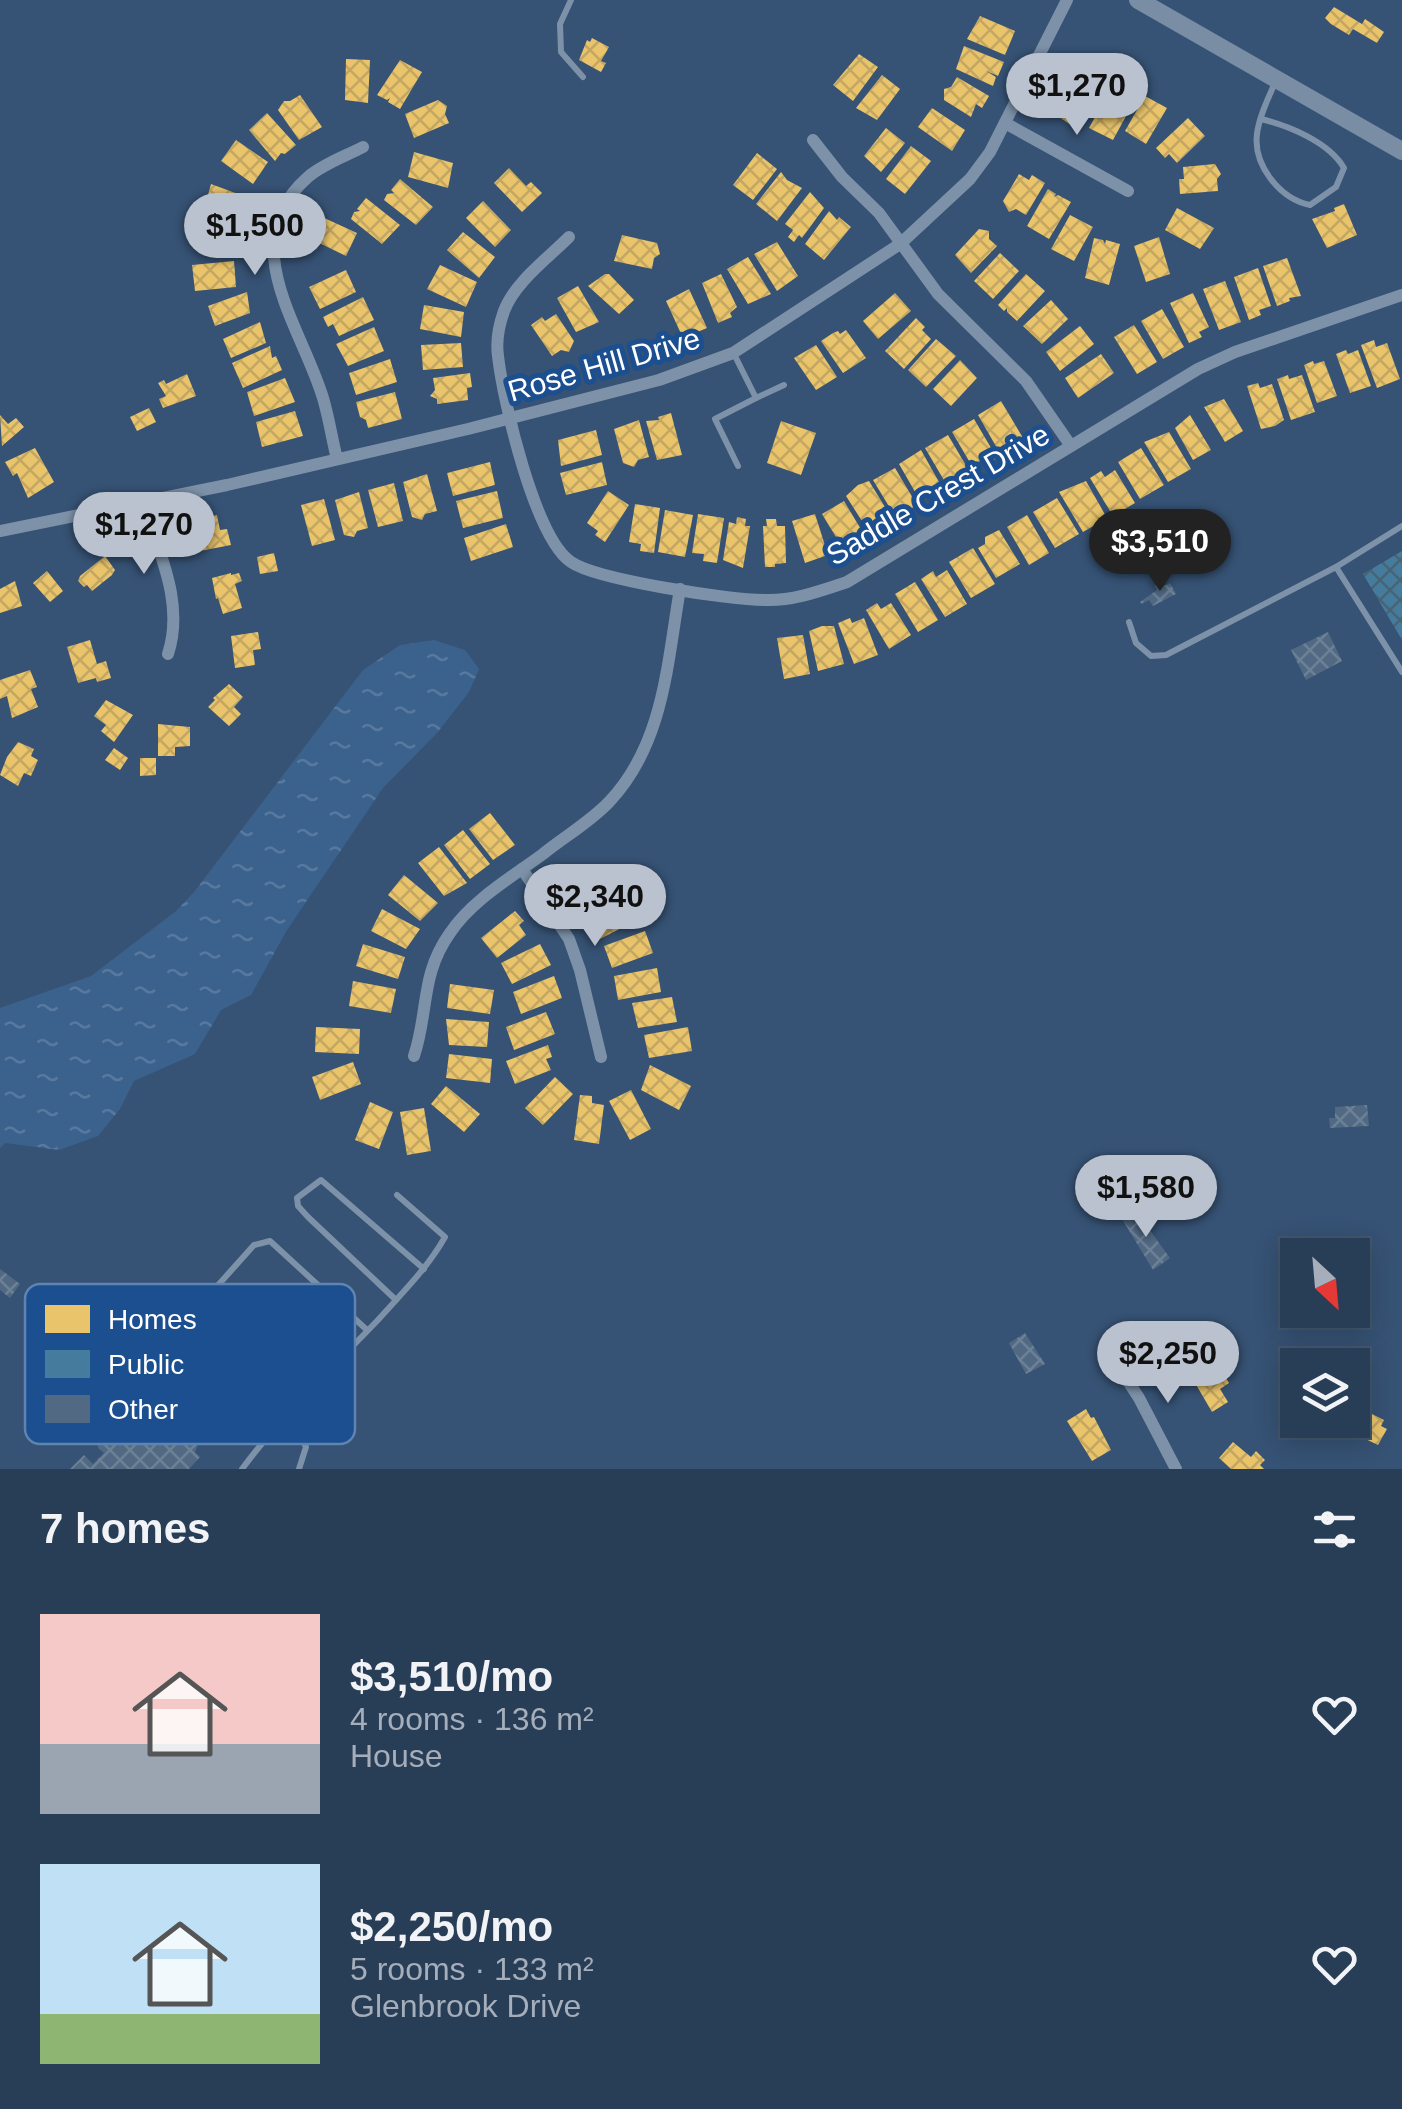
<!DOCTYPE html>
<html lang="en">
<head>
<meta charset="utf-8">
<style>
  body { margin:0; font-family:Helvetica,sans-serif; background:#30455d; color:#f1f3f6; height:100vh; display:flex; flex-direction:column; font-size:38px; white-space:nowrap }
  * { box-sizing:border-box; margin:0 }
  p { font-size:32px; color:#a5aeba }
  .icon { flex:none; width:55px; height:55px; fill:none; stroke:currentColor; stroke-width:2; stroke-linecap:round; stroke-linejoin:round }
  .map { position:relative; height:1469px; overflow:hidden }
  .side { display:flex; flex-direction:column; background:#283e57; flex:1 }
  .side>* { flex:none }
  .needle { width:65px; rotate:154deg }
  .fabs { position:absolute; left:1280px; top:1238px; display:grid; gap:20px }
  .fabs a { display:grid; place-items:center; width:90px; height:90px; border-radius:0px; background:#283e57; box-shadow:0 5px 25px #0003,0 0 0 2px #44576d; font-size:50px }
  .price { position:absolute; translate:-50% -85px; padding:0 22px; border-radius:35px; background:#b9c2ce; color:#111; font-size:32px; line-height:65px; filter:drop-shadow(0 2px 5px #0008) }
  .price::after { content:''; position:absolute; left:50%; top:60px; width:30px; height:22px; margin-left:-15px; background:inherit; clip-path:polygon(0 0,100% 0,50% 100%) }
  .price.selected { background:#222; color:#fff }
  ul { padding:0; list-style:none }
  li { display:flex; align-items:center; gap:30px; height:250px; padding:0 40px }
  li span { display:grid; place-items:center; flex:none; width:280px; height:200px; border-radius:0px; color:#555 }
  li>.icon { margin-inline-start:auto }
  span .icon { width:120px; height:120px; fill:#fffc; stroke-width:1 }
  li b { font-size:42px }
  h2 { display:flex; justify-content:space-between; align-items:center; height:120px; padding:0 40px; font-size:42px }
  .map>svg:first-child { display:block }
</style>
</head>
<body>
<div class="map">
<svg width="1402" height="1469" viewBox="0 0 1402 1469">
  <defs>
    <pattern id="water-ripples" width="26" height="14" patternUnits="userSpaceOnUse" patternTransform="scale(2.5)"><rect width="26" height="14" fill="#3b618d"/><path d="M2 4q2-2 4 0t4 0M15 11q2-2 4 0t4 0" fill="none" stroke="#58799e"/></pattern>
    <pattern id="homes-cross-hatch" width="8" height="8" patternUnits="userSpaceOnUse" patternTransform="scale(2.5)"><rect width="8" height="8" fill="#e9c46a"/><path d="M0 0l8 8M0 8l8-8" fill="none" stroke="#c2a662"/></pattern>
    <pattern id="public-cross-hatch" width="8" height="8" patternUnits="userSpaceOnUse" patternTransform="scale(2.5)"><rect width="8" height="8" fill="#457b9d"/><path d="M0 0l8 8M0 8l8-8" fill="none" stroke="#486474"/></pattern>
    <pattern id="building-cross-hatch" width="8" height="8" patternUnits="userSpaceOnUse" patternTransform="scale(2.5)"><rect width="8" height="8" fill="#526984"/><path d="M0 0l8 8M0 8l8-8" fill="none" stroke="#6c8096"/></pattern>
  </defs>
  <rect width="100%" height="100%" fill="#365274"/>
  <!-- water -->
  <polygon fill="url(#water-ripples)" points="434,640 465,650 479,669 469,692 437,733 383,788 287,930 251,995 221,1010 195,1054 134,1081 120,1109 98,1136 59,1150 5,1143 0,1148 0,1008 91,976 176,911 194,892 363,670 400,645"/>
  <!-- homes -->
  <g fill="url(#homes-cross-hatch)">
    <polygon points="1334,7 1362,24 1365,19 1384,32 1377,43 1353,29 1349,35 1331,24 1325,18"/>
    <polygon points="980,16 1015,31 1005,55 967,39"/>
    <polygon points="592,38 609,47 601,61 606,63 601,72 579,60 587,40 590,42"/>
    <polygon points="964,46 1004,62 998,76 986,71 996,77 993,86 956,69"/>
    <polygon points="859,54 878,67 853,101 833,85"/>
    <polygon points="346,59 370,60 368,103 345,100"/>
    <polygon points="400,60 422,72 400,109 388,102 390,98 387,100 377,95"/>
    <polygon points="882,75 900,89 877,120 856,108"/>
    <polygon points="957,77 989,96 982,108 976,104 971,117 944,100 944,89 951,87"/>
    <polygon points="1073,83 1083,83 1086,91 1095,95 1077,129 1056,115"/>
    <polygon points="1109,92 1132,105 1113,140 1089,128"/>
    <polygon points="300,95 322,127 299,140 278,110 284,101 290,101"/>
    <polygon points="1145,96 1167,108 1146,144 1125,131"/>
    <polygon points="438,100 447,106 445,114 449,123 414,138 405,114"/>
    <polygon points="932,108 965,130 952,151 918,127"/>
    <polygon points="267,113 296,145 285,154 281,153 275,161 249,130"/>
    <polygon points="1188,118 1205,136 1177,163 1169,154 1165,158 1156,148"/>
    <polygon points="886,128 905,143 881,172 864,156"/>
    <polygon points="236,140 268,162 253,184 221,161"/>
    <polygon points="911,146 931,161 905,194 886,179"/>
    <polygon points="414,152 453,163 448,188 408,177"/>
    <polygon points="757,153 777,169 753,200 733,185"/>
    <polygon points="1215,164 1221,174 1217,179 1218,191 1180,194 1179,179 1184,179 1183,167"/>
    <polygon points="509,168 526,186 531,182 542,193 522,212 494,183"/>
    <polygon points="781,172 787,180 802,188 777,221 756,204"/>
    <polygon points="1019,174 1029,180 1032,175 1045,183 1026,215 1016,209 1009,212 1003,201"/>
    <polygon points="400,179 433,207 416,225 384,200 387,194 394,193 391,190"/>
    <polygon points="211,184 249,198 240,222 204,209"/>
    <polygon points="1048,189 1056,194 1054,197 1058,195 1071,202 1049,239 1027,226"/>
    <polygon points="810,192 824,208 802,238 799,235 794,242 788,237 793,230 785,224"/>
    <polygon points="366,198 400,225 382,244 351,219 354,212 360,211 357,209"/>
    <polygon points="483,201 511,230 495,247 466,218"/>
    <polygon points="1344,204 1357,235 1327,248 1312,219 1335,211 1334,208"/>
    <polygon points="1177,208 1214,228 1200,249 1165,230"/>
    <polygon points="829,211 837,220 839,217 851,227 824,260 805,244"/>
    <polygon points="1070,215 1093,227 1074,261 1051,249"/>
    <polygon points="320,216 357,233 346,256 307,237"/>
    <polygon points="197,225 238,229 235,253 195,250"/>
    <polygon points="979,229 989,231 989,239 997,246 971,273 955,255"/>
    <polygon points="463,232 495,257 479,278 447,250"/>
    <polygon points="622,235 657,243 660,254 654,258 652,269 614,261"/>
    <polygon points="1159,237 1170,274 1146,282 1134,246"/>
    <polygon points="1094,238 1103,240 1105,244 1106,240 1120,244 1109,285 1085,278"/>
    <polygon points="777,242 798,276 777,291 754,254"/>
    <polygon points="1000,253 1019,271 993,299 974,281"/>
    <polygon points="748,257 771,294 748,304 727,269"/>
    <polygon points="1287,258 1301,296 1289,298 1290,301 1277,306 1263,266"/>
    <polygon points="234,261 236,287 195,291 192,265"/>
    <polygon points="440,265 477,282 466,307 427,289"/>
    <polygon points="1258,268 1271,306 1259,310 1261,315 1249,320 1234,277"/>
    <polygon points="346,270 356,292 320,309 309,287"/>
    <polygon points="605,274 609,274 634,300 619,314 588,286"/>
    <polygon points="721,274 737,307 730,313 732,317 718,323 702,283"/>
    <polygon points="1026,274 1045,291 1017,321 1007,312 1007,308 1004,311 998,305"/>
    <polygon points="1225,281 1241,322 1219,330 1203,289"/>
    <polygon points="578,286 599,322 576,332 557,298"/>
    <polygon points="689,289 707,328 683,338 666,301"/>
    <polygon points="247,292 250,313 215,326 208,306"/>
    <polygon points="895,293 911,311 878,339 863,321"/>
    <polygon points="1193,293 1209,327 1199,332 1202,337 1189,343 1170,303"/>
    <polygon points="363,297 374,320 339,336 333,324 328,327 323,317"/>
    <polygon points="1051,300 1068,319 1042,344 1023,326"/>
    <polygon points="424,305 464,312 461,337 420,329"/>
    <polygon points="1162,309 1184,347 1163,359 1141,321"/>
    <polygon points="556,314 574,341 569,352 561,350 552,356 531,325 542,317 545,321"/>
    <polygon points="916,318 925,327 922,330 931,339 904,369 885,351"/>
    <polygon points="260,322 266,343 231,358 223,339"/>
    <polygon points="1134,325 1157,362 1137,374 1114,337"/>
    <polygon points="1080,326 1094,344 1060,371 1046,352"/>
    <polygon points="374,327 384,351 348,366 336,344"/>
    <polygon points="846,330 866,358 843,373 821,341 833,333 838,331 840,334"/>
    <polygon points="936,339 956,356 926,387 908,370"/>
    <polygon points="1374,340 1376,347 1387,343 1400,379 1377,388 1361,345"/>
    <polygon points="461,343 463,367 423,370 421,345"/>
    <polygon points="816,345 837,377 816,390 794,358"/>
    <polygon points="270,346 272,358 276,356 282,370 243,388 232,363"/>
    <polygon points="1346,350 1348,354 1358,350 1371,386 1350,393 1336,354"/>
    <polygon points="1101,354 1114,373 1078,398 1065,378"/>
    <polygon points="390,359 397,382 356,395 349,373"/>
    <polygon points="960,360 977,378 951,406 933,389"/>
    <polygon points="1313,361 1314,364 1324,361 1337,396 1317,403 1304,365"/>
    <polygon points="470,373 472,387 467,388 468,400 437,404 437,399 430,396 435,390 433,378"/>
    <polygon points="187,374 196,396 163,408 159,399 166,396 158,383 164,380 166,384"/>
    <polygon points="1288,375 1289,379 1302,375 1315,412 1291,420 1277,379"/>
    <polygon points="285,378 295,402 254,416 247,392"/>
    <polygon points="1258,383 1260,388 1272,384 1284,420 1275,426 1261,429 1247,386"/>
    <polygon points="395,392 402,419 368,428 366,420 360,417 356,402"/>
    <polygon points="1224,399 1243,431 1225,442 1204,407"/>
    <polygon points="1001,401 1023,438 1001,455 978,415"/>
    <polygon points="149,408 156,422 137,431 130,417"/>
    <polygon points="295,411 303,436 262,447 256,422"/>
    <polygon points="671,413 682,455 657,460 646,421 659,420 658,417"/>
    <polygon points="0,415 8,424 16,418 24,427 2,446"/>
    <polygon points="1190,415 1211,450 1193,460 1175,428"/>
    <polygon points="974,419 997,458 986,464 983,459 972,466 952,432"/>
    <polygon points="639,420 649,457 638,460 634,467 623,463 614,429"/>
    <polygon points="781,421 816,433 801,475 767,463"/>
    <polygon points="596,430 602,455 561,466 558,440"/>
    <polygon points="1169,432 1191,469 1168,482 1144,442"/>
    <polygon points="948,435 971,474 959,480 956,475 945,482 925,448"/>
    <polygon points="35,448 54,482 28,498 17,473 13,476 5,462"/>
    <polygon points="1141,448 1164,485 1140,499 1118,462"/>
    <polygon points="921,450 943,489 933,495 930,490 918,497 899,464"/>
    <polygon points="490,462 495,485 453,496 447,473"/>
    <polygon points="602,462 607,485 566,495 560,473"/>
    <polygon points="895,468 917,505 896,518 873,480"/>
    <polygon points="1115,470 1135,503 1113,516 1090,478 1101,471 1105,477"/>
    <polygon points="427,474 437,511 425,514 422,520 412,517 403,482"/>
    <polygon points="869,481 893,520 880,528 877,523 867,529 846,496 858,485"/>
    <polygon points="1086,481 1107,518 1083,532 1059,492"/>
    <polygon points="394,483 403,521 378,527 368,490"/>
    <polygon points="497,491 503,518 463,528 456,501"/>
    <polygon points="608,491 629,505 605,542 595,535 598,531 587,523"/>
    <polygon points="359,492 368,528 357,531 354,537 344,535 335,500"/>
    <polygon points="1057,498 1079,534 1055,548 1033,512"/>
    <polygon points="324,499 335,540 312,546 301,505"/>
    <polygon points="844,501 865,536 842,547 822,514"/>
    <polygon points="635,504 660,508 654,553 640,551 641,544 629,542"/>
    <polygon points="665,510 693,515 685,557 658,552"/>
    <polygon points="698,514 724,518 717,563 703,561 704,554 692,553"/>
    <polygon points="815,514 828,555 805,563 792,521"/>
    <polygon points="217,515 220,530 227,529 231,545 200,551 195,520"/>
    <polygon points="1027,515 1049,553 1029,565 1007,527"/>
    <polygon points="737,517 746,519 745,526 750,526 743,568 723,560 729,522 736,524"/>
    <polygon points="766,519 776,519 777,526 785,526 786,563 775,564 775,567 765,567 763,526 767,526"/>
    <polygon points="506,524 513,547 471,561 464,538"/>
    <polygon points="999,530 1020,564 996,578 978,548 985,544 985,537"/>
    <polygon points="1164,531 1170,542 1152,553 1146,542"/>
    <polygon points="973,548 995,584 971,598 949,562"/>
    <polygon points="274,553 278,571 260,574 257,557"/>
    <polygon points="105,556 115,570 112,575 92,591 87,585 84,587 78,581 80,576"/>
    <polygon points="947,570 967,604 945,617 921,579 933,571 936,577"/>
    <polygon points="47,571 63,591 50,602 33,583"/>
    <polygon points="231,573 231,575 239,573 242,581 235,584 242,608 223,614 218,598 216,599 212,578"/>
    <polygon points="15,581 22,606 0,613 0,589"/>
    <polygon points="915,582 938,620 918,632 895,594"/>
    <polygon points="877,603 881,609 891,603 911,635 889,649 866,610"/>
    <polygon points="850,618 852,623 864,618 878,655 854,664 838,623"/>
    <polygon points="822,626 834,626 844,664 818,671 809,631"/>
    <polygon points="258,632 261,649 253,650 255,665 235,668 231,636"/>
    <polygon points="803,635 810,674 784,679 777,638"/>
    <polygon points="90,640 97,664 106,661 111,678 97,682 96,678 78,683 67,647"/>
    <polygon points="30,670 37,687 31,689 38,707 12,718 7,696 0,699 0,680"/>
    <polygon points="229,684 243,697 234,707 241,714 229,726 208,707 215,700 213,698"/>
    <polygon points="106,700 133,715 114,742 101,731 106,725 94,716"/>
    <polygon points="158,724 190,727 190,746 175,747 175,756 158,756"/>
    <polygon points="18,742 34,749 31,756 38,760 31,776 24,773 18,786 0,775 7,757"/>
    <polygon points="114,748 128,758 120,770 105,760"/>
    <polygon points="140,758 156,758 156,775 140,776"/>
    <polygon points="490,813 515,845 493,860 469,829"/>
    <polygon points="463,830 490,864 470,879 444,845"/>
    <polygon points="439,847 467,883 444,896 418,863"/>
    <polygon points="609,869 621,890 583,912 571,891"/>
    <polygon points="404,875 438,903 420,921 388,895"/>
    <polygon points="626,899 637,920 598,940 587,918"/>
    <polygon points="382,909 420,929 406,949 371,931"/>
    <polygon points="515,911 524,921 519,925 526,935 497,958 481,938"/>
    <polygon points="645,931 653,953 612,968 604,946"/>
    <polygon points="363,944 405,957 398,979 356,966"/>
    <polygon points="540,944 551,965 512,984 501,963"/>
    <polygon points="657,968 661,992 618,1000 614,976"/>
    <polygon points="554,976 562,998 521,1014 513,992"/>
    <polygon points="353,981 396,989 391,1013 349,1006"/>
    <polygon points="450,984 494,990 490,1014 447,1008"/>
    <polygon points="672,997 677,1022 638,1028 632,1003"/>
    <polygon points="546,1012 555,1034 514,1050 506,1027"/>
    <polygon points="446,1019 489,1022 487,1047 449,1045"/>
    <polygon points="316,1027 360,1029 359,1054 315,1052"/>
    <polygon points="688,1027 692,1051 649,1058 644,1035"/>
    <polygon points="548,1045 552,1057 546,1059 551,1070 515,1084 506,1061"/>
    <polygon points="449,1054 492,1059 490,1083 446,1078"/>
    <polygon points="353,1062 361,1084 320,1100 312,1077"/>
    <polygon points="650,1065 691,1086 679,1110 641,1090"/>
    <polygon points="555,1077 573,1094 543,1125 525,1108"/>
    <polygon points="446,1086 480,1114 464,1132 431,1104"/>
    <polygon points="631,1090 651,1129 630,1140 609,1101"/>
    <polygon points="580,1095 592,1096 592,1103 604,1105 599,1144 574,1140"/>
    <polygon points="370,1102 393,1112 379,1149 355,1140"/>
    <polygon points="424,1108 431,1151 407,1155 400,1112"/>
    <polygon points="1205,1367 1212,1379 1223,1373 1229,1383 1220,1389 1228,1402 1212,1412 1191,1376"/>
    <polygon points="1086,1409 1091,1418 1094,1417 1111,1450 1092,1461 1067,1421"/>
    <polygon points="1372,1414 1384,1420 1381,1426 1387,1429 1378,1445 1353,1433 1361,1416 1369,1420"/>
    <polygon points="1233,1442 1251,1457 1256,1451 1265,1460 1260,1465 1264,1469 1231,1469 1219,1458"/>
  </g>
  <!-- public -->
  <polygon fill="url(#public-cross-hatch)" points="1402,551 1402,640 1363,574"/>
  <!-- building -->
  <g fill="url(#building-cross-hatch)">
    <polygon points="1160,583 1162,587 1170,583 1176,594 1153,606 1149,600 1141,604 1140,602 1157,590 1155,586"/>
    <polygon points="1328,632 1342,661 1306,680 1291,650"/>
    <polygon points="1367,1105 1369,1126 1330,1128 1329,1118 1335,1118 1335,1107"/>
    <polygon points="1135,1210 1170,1258 1153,1270 1122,1219"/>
    <polygon points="0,1269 20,1284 10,1298 0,1290"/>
    <polygon points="1025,1333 1045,1364 1026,1374 1009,1343"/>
    <polygon points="197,1383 198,1444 195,1452 200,1457 189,1469 70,1469 84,1455 93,1464 104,1453 98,1448 97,1426 104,1419 104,1413 127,1388"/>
  </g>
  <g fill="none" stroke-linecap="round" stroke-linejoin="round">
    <!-- service -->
    <g stroke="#7d92a8" stroke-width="6">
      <polyline points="571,0 560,24 561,52 583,77"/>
      <path d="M1261,119C1289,126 1329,142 1344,168L1336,187L1310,205C1280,199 1253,165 1257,134C1259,116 1269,97 1276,80"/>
      <polyline points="734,354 756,398 715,419 738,466"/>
      <polyline points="756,398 784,385"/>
      <polyline points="1402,526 1336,567 1402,672"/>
      <polyline points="1129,622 1136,643 1151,656 1166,655 1336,567"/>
      <polyline points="396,1300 308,1217 298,1206 297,1198 321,1180 424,1269"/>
      <path d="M242,1469C282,1415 331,1369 377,1321C401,1294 427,1269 445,1237L397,1195"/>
      <polyline points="299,1469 306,1447 303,1441 191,1333 186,1321 254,1245 270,1241 367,1330"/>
    </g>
    <!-- minor -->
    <g stroke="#7d92a8" stroke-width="12">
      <polyline points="1005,123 1128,191"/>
      <polyline points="813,140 842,177 879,213 938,294 1026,381 1071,446"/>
      <path d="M569,237C547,259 515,282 504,311C499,325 496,342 498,356C503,401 535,538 571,562C597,580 730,600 765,600C793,601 820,591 847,582L1198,369L1235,352L1402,295"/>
      <path d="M337,459C332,439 329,418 323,398C301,325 233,243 308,177C323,164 346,156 363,147"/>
      <path d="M143,502C158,551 185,602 168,654"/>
      <polyline points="0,531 227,485 468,429 659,380 733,353 900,244 970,179 990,152 1067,0"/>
      <polyline points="522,869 569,939 580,970 601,1057"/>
      <path d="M414,1056C429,1011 420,975 450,933C472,900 512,877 543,854C564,837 590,822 609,802C664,744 667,664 680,589"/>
      <polyline points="1118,1366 1139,1398 1176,1469"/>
    </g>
    <!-- secondary -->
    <polyline stroke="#798da4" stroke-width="18" points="1138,0 1402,151"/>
  </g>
  <g text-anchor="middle" stroke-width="10" stroke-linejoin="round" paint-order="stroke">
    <!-- street labels -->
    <g font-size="30" fill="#fff" stroke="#1b4f8f">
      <text transform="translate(604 365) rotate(-16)" y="10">Rose Hill Drive</text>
      <text transform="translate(938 495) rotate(-30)" y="10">Saddle Crest Drive</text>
    </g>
  </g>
  <!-- legend -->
  <rect x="25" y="1284" width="330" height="160" rx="15" fill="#1b4f8f" stroke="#5f84b1" stroke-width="2.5"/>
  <rect x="45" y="1305" width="45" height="28" fill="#e9c46a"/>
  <rect x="45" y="1350" width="45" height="28" fill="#457b9d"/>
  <rect x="45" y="1395" width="45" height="28" fill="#526984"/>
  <g font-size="28" fill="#fff">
    <text x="108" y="1329">Homes</text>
    <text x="108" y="1374">Public</text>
    <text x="108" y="1419">Other</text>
  </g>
</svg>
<div class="fabs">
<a><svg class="needle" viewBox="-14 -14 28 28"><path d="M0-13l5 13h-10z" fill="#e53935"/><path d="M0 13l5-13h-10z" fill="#a5aeba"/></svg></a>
<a><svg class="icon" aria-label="layers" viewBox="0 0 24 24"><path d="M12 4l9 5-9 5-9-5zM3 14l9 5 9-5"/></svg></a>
</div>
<b class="price" style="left:1077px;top:138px">$1,270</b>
<b class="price" style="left:255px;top:278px">$1,500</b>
<b class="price" style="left:144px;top:577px">$1,270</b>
<b class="price selected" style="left:1160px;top:594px">$3,510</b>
<b class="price" style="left:595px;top:949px">$2,340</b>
<b class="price" style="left:1146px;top:1240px">$1,580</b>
<b class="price" style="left:1168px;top:1406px">$2,250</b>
</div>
<section class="side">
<h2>7 homes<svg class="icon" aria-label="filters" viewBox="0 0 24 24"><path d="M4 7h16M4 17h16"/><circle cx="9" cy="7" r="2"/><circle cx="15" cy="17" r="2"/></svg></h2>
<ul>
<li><span style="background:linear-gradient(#f6c9c9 65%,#9aa5b1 0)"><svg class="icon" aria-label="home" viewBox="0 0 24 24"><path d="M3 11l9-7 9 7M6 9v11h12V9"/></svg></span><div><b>$3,510/mo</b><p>4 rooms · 136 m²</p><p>House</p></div><svg class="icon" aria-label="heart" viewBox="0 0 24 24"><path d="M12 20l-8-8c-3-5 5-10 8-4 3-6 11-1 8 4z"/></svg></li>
<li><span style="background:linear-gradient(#bfe0f5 75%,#8fb573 0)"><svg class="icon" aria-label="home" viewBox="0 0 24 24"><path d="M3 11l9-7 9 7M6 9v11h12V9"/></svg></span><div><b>$2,250/mo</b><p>5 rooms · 133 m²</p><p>Glenbrook Drive</p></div><svg class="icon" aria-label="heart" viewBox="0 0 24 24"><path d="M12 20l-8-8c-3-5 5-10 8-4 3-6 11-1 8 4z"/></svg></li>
</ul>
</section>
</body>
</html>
